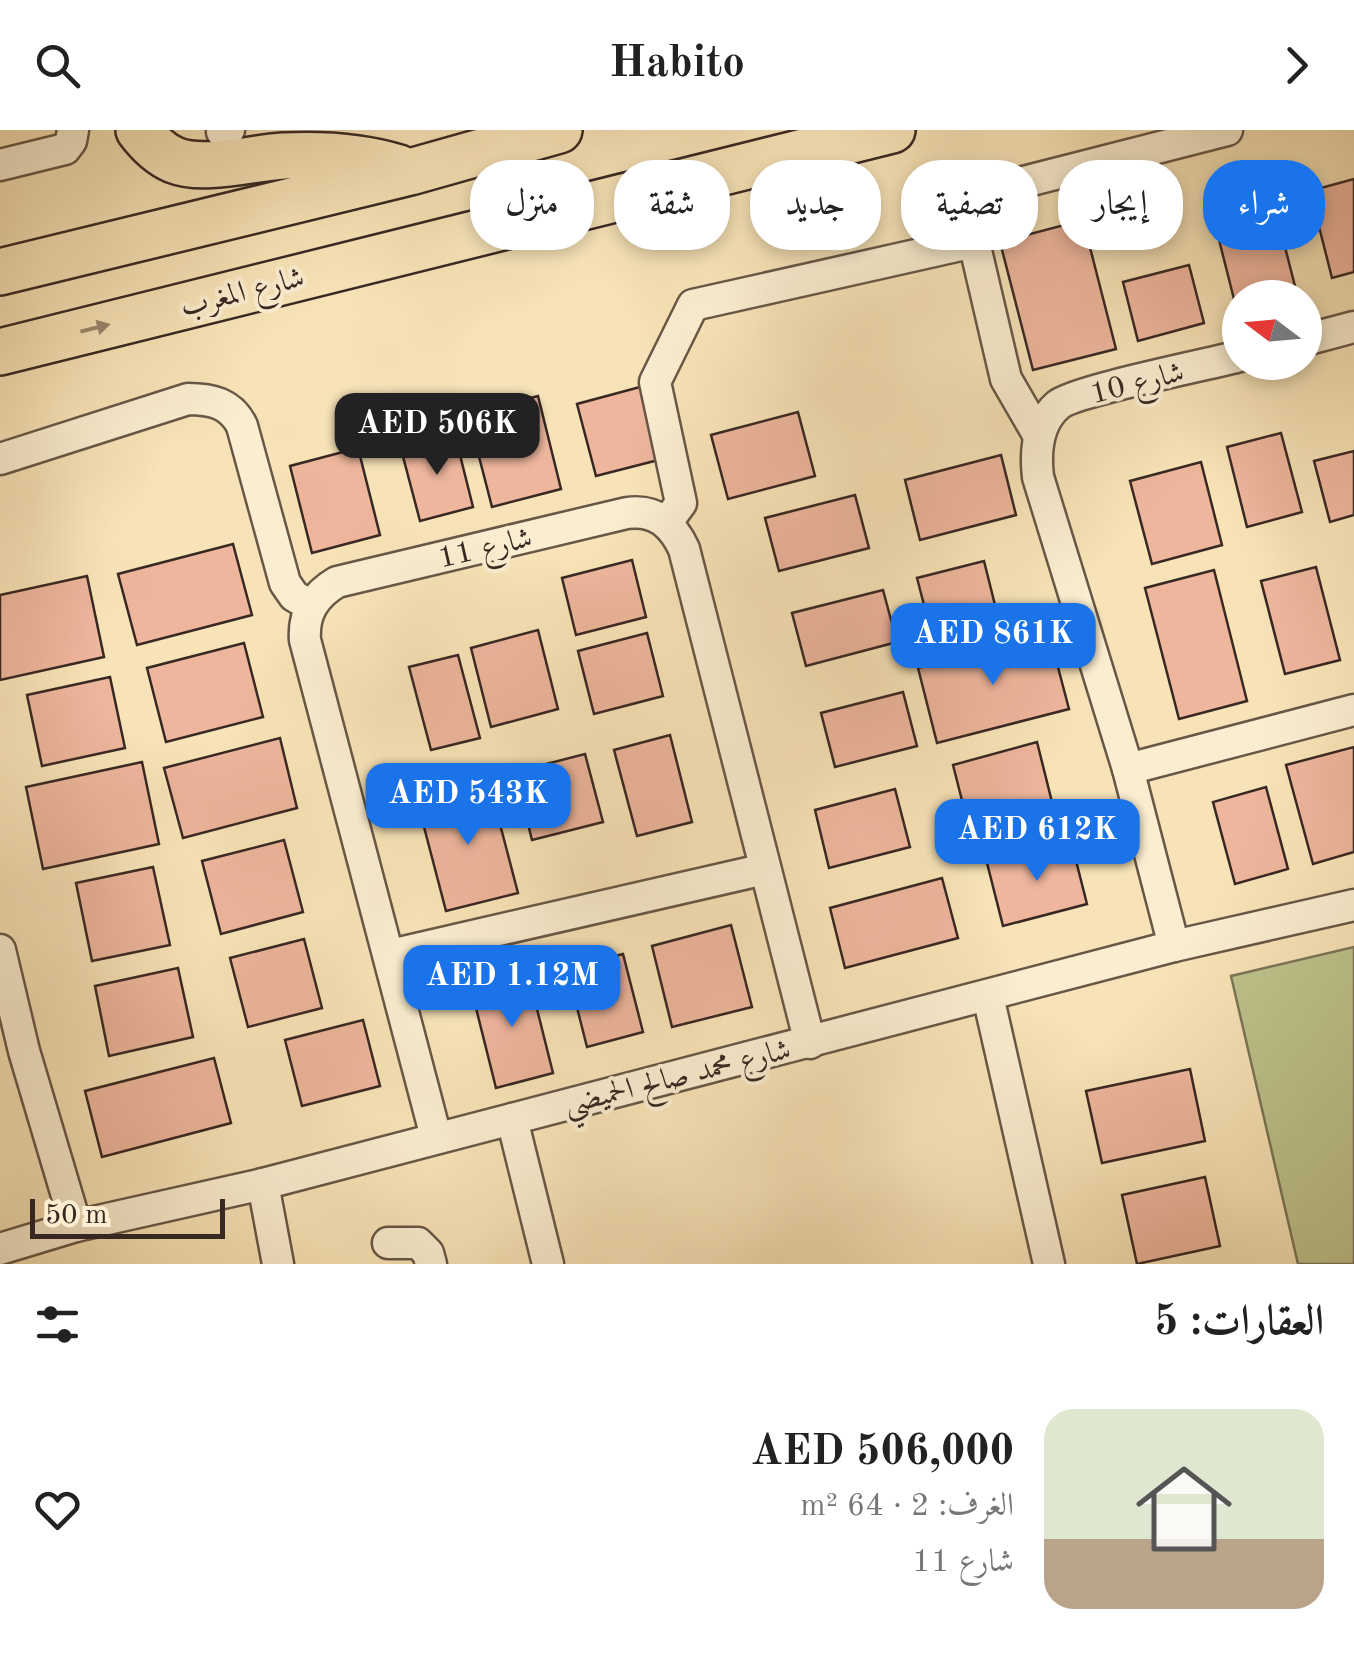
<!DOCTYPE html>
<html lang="ar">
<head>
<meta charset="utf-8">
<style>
  body { margin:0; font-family:"Old Standard TT",Amiri,serif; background:#f2f2f2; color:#222; direction:rtl; height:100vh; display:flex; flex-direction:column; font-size:38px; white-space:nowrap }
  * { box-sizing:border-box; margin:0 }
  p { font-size:32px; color:#767676 }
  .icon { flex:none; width:55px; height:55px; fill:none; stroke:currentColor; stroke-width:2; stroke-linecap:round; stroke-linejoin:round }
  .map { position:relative; height:1134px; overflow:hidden; direction:ltr }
  .details { display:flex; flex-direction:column; background:#fff; flex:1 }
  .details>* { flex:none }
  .guide { position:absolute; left:30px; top:30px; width:1295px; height:90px; direction:rtl; display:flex; gap:20px }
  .needle { width:65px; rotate:286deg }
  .tools { position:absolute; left:1222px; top:150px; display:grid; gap:20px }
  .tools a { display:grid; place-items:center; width:100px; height:100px; border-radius:50%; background:#fff; box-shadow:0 5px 15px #0003; font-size:50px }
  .scale { position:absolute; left:30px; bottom:25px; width:195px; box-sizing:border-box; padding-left:10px; border:5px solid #382822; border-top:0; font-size:28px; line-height:35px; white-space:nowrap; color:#382822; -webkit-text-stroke:8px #faedd0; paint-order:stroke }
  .price { position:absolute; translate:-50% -85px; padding:0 22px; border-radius:20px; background:#1a73e8; color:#fff; font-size:32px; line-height:65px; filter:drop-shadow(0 2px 5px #0008) }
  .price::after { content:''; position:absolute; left:50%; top:60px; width:30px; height:22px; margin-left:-15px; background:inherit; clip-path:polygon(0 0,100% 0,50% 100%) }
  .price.selected { background:#222; color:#fff }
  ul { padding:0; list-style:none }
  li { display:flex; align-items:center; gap:30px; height:250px; padding:0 30px }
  li span { display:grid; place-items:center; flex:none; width:280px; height:200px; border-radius:30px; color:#555 }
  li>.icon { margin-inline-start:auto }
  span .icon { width:120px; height:120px; fill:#fffc; stroke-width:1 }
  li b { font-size:42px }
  h2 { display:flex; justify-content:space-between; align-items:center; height:120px; padding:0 30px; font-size:42px }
  .tag { padding:0 35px; border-radius:40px; background:#fff; box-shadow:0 5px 15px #0003; font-size:35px; line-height:90px }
  .tag.selected { background:#1a73e8; color:#fff }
  header { display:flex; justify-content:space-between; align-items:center; height:130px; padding:0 30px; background:#fff; font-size:45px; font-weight:800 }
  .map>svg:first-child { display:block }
</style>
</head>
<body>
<header><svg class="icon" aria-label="forward" viewBox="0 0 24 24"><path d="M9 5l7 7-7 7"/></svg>Habito<svg class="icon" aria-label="search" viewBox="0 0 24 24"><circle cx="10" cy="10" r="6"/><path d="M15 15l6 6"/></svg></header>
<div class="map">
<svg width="1354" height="1134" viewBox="0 0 1354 1134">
  <rect width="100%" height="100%" fill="#f7e3b7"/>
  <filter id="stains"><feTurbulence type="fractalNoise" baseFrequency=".002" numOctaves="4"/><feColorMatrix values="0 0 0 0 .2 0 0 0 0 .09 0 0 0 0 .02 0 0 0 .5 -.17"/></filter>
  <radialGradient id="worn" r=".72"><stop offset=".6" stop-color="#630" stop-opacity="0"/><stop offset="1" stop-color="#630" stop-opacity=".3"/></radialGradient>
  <!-- green -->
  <polygon fill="#bec38d" stroke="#7b7658" stroke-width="2.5" points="1354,817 1354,1134 1298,1134 1231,846"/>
  <!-- building -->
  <g fill="#eeb69d" stroke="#382822" stroke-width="2.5">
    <polygon points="1354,49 1354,142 1332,148 1310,61"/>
    <polygon points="1272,66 1298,168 1240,168 1238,185 1212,82"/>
    <polygon points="1083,90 1116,219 1033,240 1000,112"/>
    <polygon points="1189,135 1204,193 1138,211 1123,152"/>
    <polygon points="651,254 670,327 596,346 577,274"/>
    <polygon points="538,266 561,359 492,377 468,284"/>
    <polygon points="798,282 815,346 728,369 711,305"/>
    <polygon points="1281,303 1302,382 1247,397 1227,317"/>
    <polygon points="455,305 473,377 420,391 401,319"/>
    <polygon points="358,318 380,405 312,423 290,336"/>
    <polygon points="1354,321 1354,385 1330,392 1314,331"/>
    <polygon points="1001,325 1016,385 920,410 905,350"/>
    <polygon points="1201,332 1222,415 1152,434 1130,351"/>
    <polygon points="855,365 869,418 779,441 765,388"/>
    <polygon points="233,414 252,485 137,515 118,444"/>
    <polygon points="632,430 646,487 576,505 562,448"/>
    <polygon points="984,431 1001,499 935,517 917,448"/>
    <polygon points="1316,437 1340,530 1285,544 1261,451"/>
    <polygon points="1214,440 1247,571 1179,589 1145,458"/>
    <polygon points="87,446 104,527 0,550 0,465"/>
    <polygon points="883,460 897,512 806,536 792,483"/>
    <polygon points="538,500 558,579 491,597 471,518"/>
    <polygon points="647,503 663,566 594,584 578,521"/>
    <polygon points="1049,503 1069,579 937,613 918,538"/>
    <polygon points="244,513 263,587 166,612 147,538"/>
    <polygon points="458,525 480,608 431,620 409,537"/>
    <polygon points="110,547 125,618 42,636 27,565"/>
    <polygon points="903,562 917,616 835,637 821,583"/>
    <polygon points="670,605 692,692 637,706 614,620"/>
    <polygon points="280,608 297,678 183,708 164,638"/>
    <polygon points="1037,612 1055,684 971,706 953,635"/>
    <polygon points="1354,617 1354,722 1313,734 1286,635"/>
    <polygon points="585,624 603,692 532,710 515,642"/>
    <polygon points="142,632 159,714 43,739 26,657"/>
    <polygon points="490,656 518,763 446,781 418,674"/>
    <polygon points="1266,657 1288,739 1235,754 1213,672"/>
    <polygon points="895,659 910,717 829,738 815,680"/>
    <polygon points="284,710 303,782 221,804 202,731"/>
    <polygon points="1071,711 1087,774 1003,796 987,733"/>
    <polygon points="153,737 170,815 92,831 76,753"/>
    <polygon points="942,748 958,808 845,838 830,778"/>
    <polygon points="731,795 752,877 672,897 652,816"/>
    <polygon points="304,809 322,878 248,897 230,828"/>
    <polygon points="623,824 643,902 587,917 567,838"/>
    <polygon points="178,838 193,907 109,926 95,856"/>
    <polygon points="528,843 553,943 496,958 471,858"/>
    <polygon points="363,890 380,956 302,976 285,910"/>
    <polygon points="214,928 231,993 102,1027 85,961"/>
    <polygon points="1190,939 1205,1011 1102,1033 1086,961"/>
    <polygon points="1205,1047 1220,1116 1137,1134 1122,1065"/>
  </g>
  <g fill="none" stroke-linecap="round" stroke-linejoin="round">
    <!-- minor casing -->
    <g stroke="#685747" stroke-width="35">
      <g id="minor">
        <polyline points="222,2 229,0"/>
        <polyline points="0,35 65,19 71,11 73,0"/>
        <polyline points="1305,210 1354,197"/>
        <path d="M1039,306L1006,249L974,112C974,88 979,70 1000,58L1227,0"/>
        <path d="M0,329L188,269C211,269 231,273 242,296L285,453L294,466L311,476"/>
        <polyline points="667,392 681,373 655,252 693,175 974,112"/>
        <polyline points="1128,639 1354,580"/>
        <path d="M1174,816L1128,639L1038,347C1035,321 1037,293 1058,275C1074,261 1210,234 1240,226"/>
        <polyline points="0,820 24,921 76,1096"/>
        <polyline points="390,825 765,739"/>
        <polyline points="988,866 1049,1134"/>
        <polyline points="512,989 548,1134"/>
        <path d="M436,1007L305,510C303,483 315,465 337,452L627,383C656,379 673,395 684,419L810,913"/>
        <polyline points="263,1054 278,1134"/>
        <polyline points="388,1113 418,1113 428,1123 431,1134"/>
        <polyline points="0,1119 76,1096 263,1054 1174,816 1354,775"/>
      </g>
    </g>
    <!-- highway casing -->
    <g stroke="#382822" stroke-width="50">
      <g id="highway">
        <path d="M139,0C148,12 160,24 174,30C203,42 252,28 283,26C322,24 361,26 399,38"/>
        <polyline points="0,142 410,42 559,0"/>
        <polyline points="0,222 892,0"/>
      </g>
    </g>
    <!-- minor -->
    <use href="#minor" stroke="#faedd0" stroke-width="30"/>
    <!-- highway -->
    <use href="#highway" stroke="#f7e3b7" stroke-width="45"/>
  </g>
  <!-- one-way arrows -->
  <defs><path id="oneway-solid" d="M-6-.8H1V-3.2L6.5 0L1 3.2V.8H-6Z" transform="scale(2.5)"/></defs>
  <use fill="#98866c" href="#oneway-solid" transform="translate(95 198) rotate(-14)"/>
  <g text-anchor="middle" stroke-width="8" stroke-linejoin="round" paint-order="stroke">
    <!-- street labels -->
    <g font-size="30" fill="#382822" stroke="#faedd0">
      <text transform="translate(242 161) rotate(-14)" y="10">شارع المغرب</text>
      <text transform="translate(1137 252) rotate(-14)" y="10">شارع 10</text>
      <text transform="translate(485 417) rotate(-13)" y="10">شارع 11</text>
      <text transform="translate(677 946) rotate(-14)" y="10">شارع محمد صالح الحميضي</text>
    </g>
  </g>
  <rect width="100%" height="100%" filter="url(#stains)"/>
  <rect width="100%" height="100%" fill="url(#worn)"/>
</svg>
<div class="tools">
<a><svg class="needle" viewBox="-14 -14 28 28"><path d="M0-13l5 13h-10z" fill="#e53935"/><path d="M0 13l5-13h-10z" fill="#767676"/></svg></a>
</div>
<div class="scale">50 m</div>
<b class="price selected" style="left:437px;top:348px">AED 506K</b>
<b class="price" style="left:993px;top:558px">AED 861K</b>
<b class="price" style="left:468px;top:718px">AED 543K</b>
<b class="price" style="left:1037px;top:754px">AED 612K</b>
<b class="price" style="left:512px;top:900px">AED 1.12M</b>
<div class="guide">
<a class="tag selected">شراء</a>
<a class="tag">إيجار</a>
<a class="tag">تصفية</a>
<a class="tag">جديد</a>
<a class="tag">شقة</a>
<a class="tag">منزل</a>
</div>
</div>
<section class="details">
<h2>العقارات: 5<svg class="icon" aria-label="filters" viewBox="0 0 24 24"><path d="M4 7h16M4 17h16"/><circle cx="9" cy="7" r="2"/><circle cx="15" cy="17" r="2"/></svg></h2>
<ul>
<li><span style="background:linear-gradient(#dfe7d0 65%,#b9a48a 0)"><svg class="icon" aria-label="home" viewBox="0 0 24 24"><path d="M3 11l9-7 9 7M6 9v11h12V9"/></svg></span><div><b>AED 506,000</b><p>الغرف: 2 · 64 m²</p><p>شارع 11</p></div><svg class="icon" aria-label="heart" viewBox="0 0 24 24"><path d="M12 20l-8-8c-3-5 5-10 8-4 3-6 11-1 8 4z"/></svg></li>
</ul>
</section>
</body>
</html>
